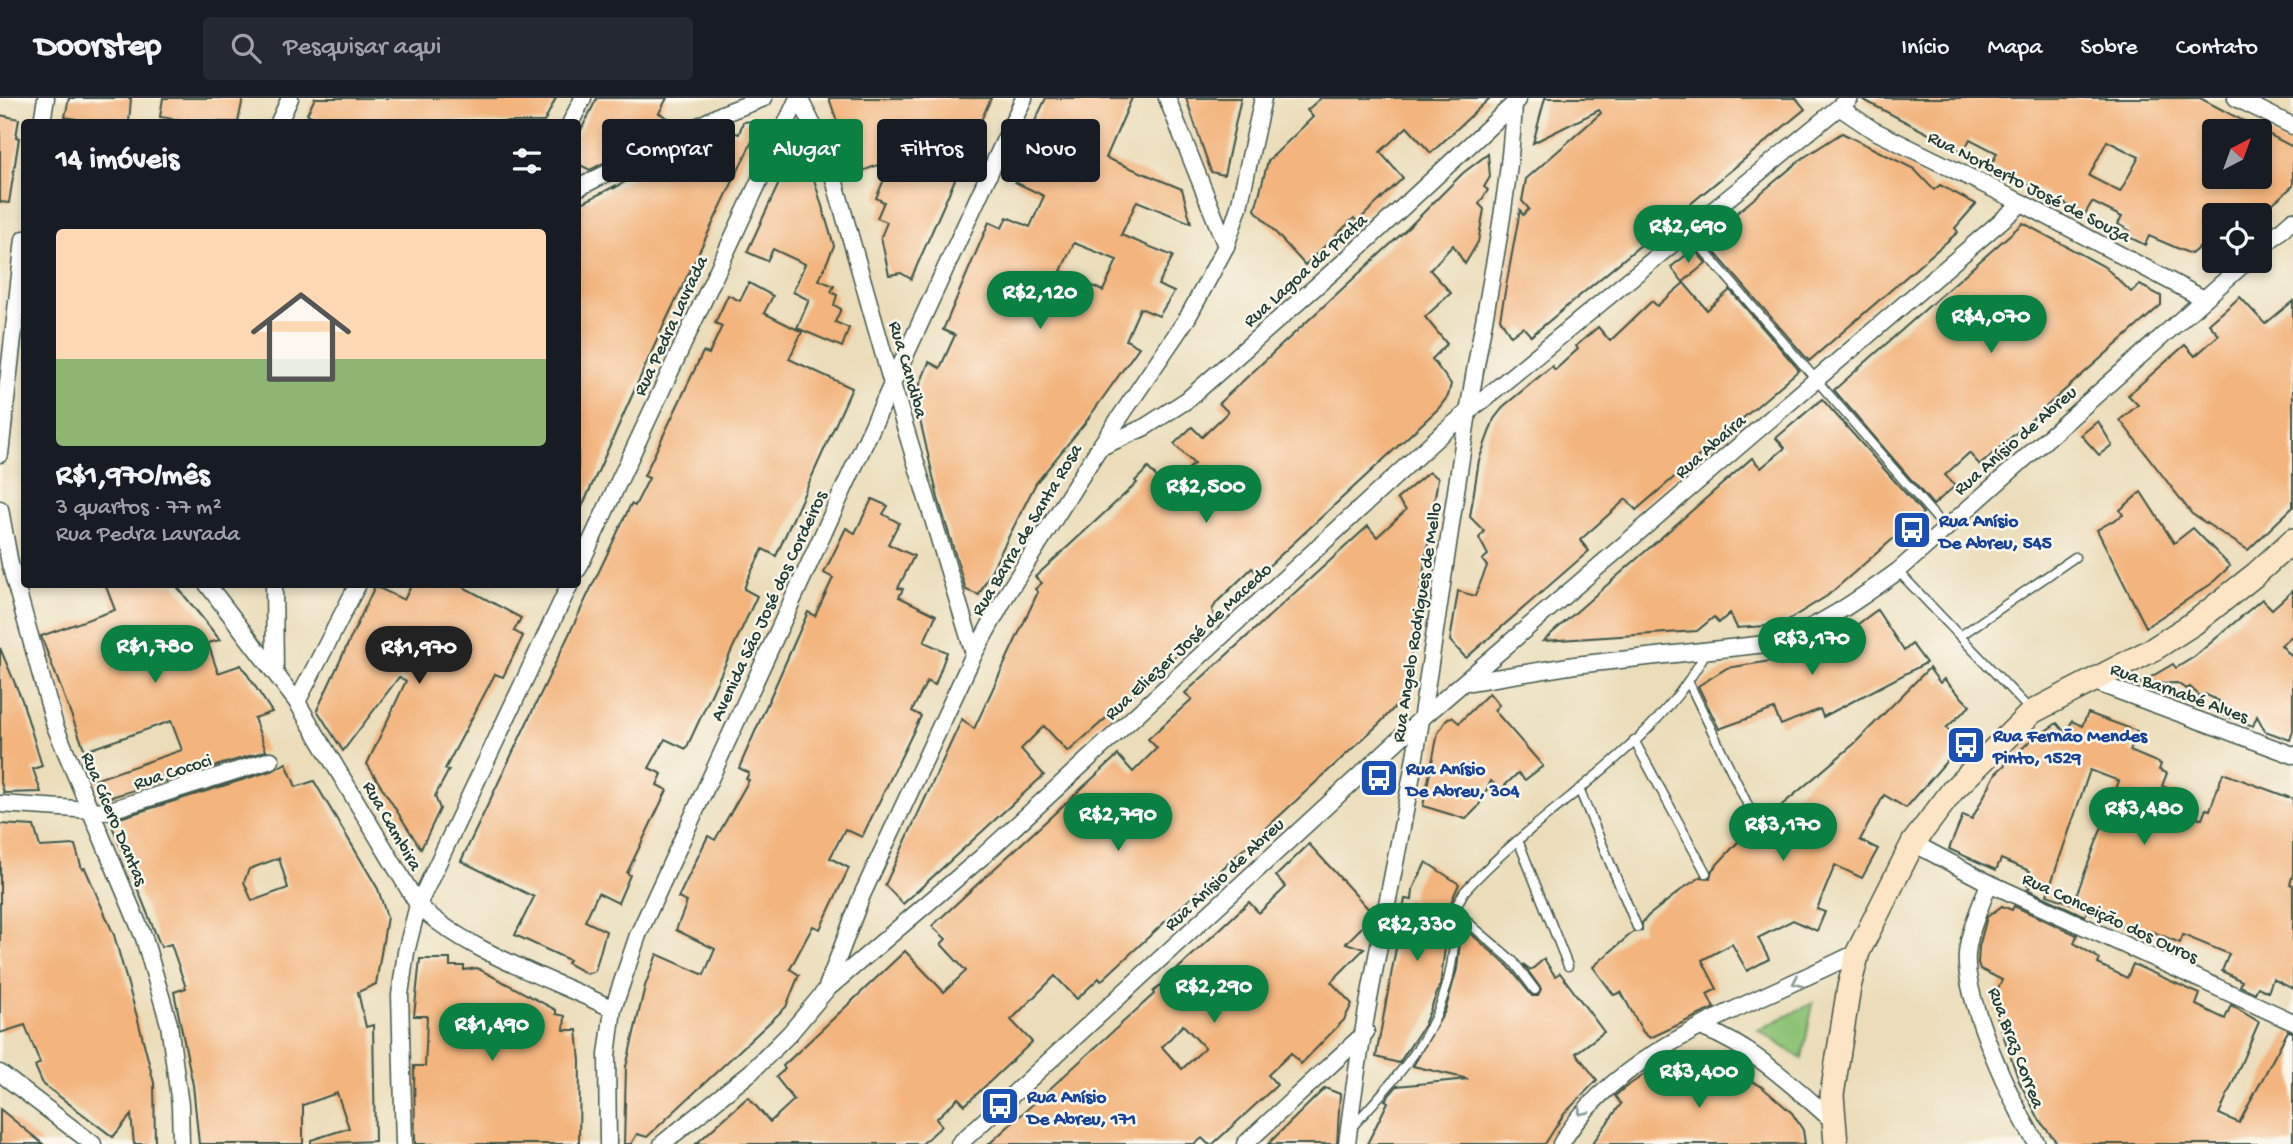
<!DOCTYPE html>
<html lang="pt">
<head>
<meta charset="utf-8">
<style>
  body { margin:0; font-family:"Gochi Hand",sans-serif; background:#242831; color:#f1f3f6; height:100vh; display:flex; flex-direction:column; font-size:26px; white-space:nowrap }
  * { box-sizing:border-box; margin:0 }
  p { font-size:23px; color:#9ea1a6 }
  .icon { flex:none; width:38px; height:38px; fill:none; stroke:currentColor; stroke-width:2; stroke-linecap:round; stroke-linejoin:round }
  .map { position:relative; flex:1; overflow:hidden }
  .panel { position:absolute; left:21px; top:21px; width:560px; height:469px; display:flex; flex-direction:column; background:#171b24; border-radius:7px; box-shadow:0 4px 10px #0003 }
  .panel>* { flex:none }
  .banner { position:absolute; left:602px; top:21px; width:665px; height:63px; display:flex; gap:14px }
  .needle { width:46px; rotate:41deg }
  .buttons { position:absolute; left:2202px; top:21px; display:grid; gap:14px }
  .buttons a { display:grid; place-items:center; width:70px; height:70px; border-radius:7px; background:#171b24; box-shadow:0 4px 10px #0003; font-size:35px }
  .price { position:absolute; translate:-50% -60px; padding:0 16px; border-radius:24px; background:#0b8043; color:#fff; font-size:23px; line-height:46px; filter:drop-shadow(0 2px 4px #0008) }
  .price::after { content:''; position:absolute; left:50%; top:42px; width:21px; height:16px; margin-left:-10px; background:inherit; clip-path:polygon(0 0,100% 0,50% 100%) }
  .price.active { background:#222; color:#fff }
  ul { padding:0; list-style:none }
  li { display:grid; align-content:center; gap:14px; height:371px; padding:0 35px }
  li span { display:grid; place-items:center; height:217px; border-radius:7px; color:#555 }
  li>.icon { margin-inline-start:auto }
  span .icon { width:126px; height:126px; fill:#fffc; stroke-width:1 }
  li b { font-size:30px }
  h2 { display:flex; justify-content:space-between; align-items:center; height:84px; padding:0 35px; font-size:30px }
  .chip { padding:0 24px; border-radius:7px; background:#171b24; box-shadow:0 4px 10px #0003; font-size:24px; line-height:63px }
  .chip.active { background:#0b8043; color:#fff }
  header { display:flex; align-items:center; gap:42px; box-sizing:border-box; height:98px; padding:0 35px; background:#171b24; border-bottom:2px solid #363941 }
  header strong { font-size:33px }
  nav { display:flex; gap:38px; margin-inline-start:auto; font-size:24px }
  .search { width:490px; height:63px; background:#242831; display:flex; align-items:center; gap:18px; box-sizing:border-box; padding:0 24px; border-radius:7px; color:#9ea1a6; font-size:26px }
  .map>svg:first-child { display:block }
</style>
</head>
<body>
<header>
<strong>Doorstep</strong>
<div class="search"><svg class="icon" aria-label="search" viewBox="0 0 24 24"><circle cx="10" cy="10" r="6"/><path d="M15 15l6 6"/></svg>Pesquisar aqui</div>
<nav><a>Início</a><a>Mapa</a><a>Sobre</a><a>Contato</a></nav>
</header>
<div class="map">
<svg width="2293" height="1046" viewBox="0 0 2293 1046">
  <rect width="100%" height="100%" fill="#fbf7ec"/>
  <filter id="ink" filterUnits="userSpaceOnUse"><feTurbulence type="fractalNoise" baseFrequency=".0143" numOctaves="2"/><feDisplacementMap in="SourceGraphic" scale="14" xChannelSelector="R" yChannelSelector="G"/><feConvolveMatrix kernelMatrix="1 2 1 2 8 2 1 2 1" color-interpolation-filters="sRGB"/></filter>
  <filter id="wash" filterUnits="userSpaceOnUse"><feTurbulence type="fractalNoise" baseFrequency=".00686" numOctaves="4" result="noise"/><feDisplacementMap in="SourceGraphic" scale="28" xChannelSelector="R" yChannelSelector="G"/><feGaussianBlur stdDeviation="1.57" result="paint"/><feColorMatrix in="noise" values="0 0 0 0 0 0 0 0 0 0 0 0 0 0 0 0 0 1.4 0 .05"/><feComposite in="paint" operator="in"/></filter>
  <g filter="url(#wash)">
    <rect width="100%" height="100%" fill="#ebddba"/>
    <!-- green -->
    <polygon fill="#8dc376" stroke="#568055" stroke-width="2" points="1813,905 1802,961 1758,932"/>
    <g id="blocks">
      <!-- building -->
      <g fill="#f3b47d" fill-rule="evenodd">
        <polygon points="69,0 131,0 129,24 75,24 76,21 65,19"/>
        <polygon points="163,0 243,0 238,24 195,24 160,19"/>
        <polygon points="315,0 556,0 544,24 325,24 307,16"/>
        <polygon points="597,0 667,0 659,15 679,26 663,35 649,26 637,48 590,72 578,66 578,38"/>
        <polygon points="829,0 991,0 911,181 901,175 889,177 881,139 887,124 877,120 884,104 876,100 893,61 855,76"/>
        <path d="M1046,0H1132L1106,60L1182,91L1191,125L1137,103L1121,137L1173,158L1158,187L1174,194L1159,218L1140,210L1126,242L1139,249L1085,325L1036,385L979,497L966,492L938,400L917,309L918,291L929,264L940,270L955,237L943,232L989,124L1002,130L1007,119L1030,129L1044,98L1015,84L1026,59L1060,74L1074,43L1034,25ZM1074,145L1117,162L1103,193L1061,173Z"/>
        <polygon points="1186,0 1241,0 1224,77 1211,74"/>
        <polygon points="1321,0 1490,0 1431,55 1407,29 1380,54 1403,80 1357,124 1354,120 1305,167 1255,112 1268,63 1313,19 1307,12"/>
        <polygon points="1545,0 1796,0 1805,11 1531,238 1523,229 1511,238 1500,221 1520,112 1523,117 1529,111 1522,103 1526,81 1601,15 1599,12 1533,45"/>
        <path d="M1860,0H2200L2293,49V88L2259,117H2214V137L2191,156L2149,138L2145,147L2127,138L2130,133L2118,126L2122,119L2092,104L2085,116L1991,68L1997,55L1970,41L1963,54ZM2214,33H2259V79H2214ZM2107,43L2139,59L2120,94L2089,78Z"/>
        <polygon points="0,17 19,21 16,39 19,40 9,105 0,104"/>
        <polygon points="753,23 758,31 661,233 578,418 578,107 615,88 613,91 703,38 730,42 732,34 739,36 743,24"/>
        <polygon points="1842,35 1914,71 1934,92 1940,87 1976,106 1955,130 1958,134 1809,263 1704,142 1803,60"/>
        <polygon points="1488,56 1490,79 1484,89 1488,92 1479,106 1484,111 1478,144 1465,166 1453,147 1430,172 1451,195 1425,219 1447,246 1432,261 1451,286 1448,298 1438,311 1259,477 1252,470 1217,504 1212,512 1216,522 1068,654 1044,628 1021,651 1044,677 903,806 885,787 962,621 974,631 1038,494 1035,491 1042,485 1035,479 1137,385 1135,383 1148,370 1167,390 1194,366 1174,346 1192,329 1202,339 1228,314 1219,305 1408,130 1463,75"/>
        <polygon points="807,58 834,148 819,182 834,188 831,194 837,197 834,207 841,211 835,224 849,230 842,249 797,230 809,202 793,194 805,166 773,151 767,163 747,154 786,70 798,75"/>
        <polygon points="2023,125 2105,169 2131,194 2140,187 2161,198 2161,207 1980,367 1969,355 1945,377 1955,388 1933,407 1834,292"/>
        <polygon points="1694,151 1706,165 1683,184 1671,169"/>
        <polygon points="749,185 773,198 764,215 802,234 789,261 852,290 776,458 763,451 748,480 744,491 757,498 686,651 665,641 649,670 662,676 657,687 667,692 627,775 630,777 618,805 598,795 585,823 606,833 595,873 587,876 567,865 569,862 515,837 534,799 461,763 631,406 635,408 649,380 644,378 703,254 709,256 722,228 715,225 728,197 740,203"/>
        <polygon points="1684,185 1707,212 1730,192 1799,272 1636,412 1626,401 1597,427 1580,442 1589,453 1466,560 1450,543 1458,493 1475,498 1487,468 1482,462 1488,457 1479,440 1484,433 1470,419 1479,362 1494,321 1505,307 1552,268 1555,272 1578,251 1576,248 1598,229 1610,243 1652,203 1657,208"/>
        <polygon points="2240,199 2265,226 2293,203 2293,409 2248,452 2192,416 2120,322 2138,307 2128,297 2185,247 2195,258 2219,237 2209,226"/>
        <polygon points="1822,301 1923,415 1827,498 1780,527 1737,530 1730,515 1719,525 1714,519 1697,533 1543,543 1752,360 1761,370 1785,350 1776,340"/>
        <polygon points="2098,323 2112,347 2099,357 2081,337"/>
        <polygon points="1429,374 1438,380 1404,599 1380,625 1101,883 1099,880 1077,901 1055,878 1011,922 1032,944 965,1007 958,1000 936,1021 942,1028 922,1046 696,1046 748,999 770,1024 794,1002 776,979 785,971 783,968 905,853 944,894 966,873 941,846 946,841 932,828 1118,657 1133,674 1157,650 1148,641 1192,601 1185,595 1368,428 1377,439 1406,412 1397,401"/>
        <polygon points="2141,394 2174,445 2193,430 2230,468 2211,486 2146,529 2097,432 2123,417 2120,412"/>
        <polygon points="872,401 888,408 883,416 899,425 888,446 914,458 898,490 903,491 899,499 936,517 924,544 947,554 935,587 927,583 912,613 921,618 862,739 845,731 830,760 849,770 820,831 813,828 790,871 799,877 786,909 647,1039 637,1036 631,1046 624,1046 626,969 645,888 657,856 704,877 715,851 676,832 687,804 678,800 708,738 715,742 749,682 746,681 749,675 739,670 765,611 808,514 815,518 833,480 824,475 846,430 855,435"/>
        <polygon points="105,486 175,486 220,542 208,545 218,575 241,567 272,614 254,620 266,653 101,702 94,682 182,652 171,623 85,653 41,538 115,512"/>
        <polygon points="412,486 458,486 521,520 514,533 523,538 503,579 495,576 445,671 449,672 435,698 440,711 421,751 367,666 406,583 399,579 343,653 317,612 375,488 404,502"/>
        <polygon points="2293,492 2293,537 2281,547 2293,560 2293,633 2290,642 2265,633 2257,618 2253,628 2223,617 2219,603 2205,596 2200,598 2190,589 2186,591 2177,585 2139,586 2173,566 2176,570 2194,559 2262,501 2272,511"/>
        <polygon points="1877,512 1904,553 1912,546 1926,565 1823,619 1820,611 1781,627 1774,611 1719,631 1698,588 1727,570 1790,560 1799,550 1813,553 1846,535"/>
        <polygon points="0,550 22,602 42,668 33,671 41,694 4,695 0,681"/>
        <polygon points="1929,570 1940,585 1944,581 1970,608 1946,630 1963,644 1906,710 1884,697 1860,742 1878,751 1862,780 1835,767 1817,811 1825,814 1817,833 1793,822 1758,840 1769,861 1747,873 1732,846 1702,862 1717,891 1707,896 1714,910 1650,940 1643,934 1621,894 1614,897 1593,869 1633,834 1642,833 1642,825 1648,818 1685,789 1701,779 1710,780 1712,772 1737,745 1854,646"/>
        <polygon points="1489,595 1499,607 1494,612 1543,668 1525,682 1518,675 1500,692 1491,683 1478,709 1466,721 1423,708 1438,635 1448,620 1452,619 1459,625"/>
        <path d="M2088,615L2137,633L2130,653L2161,666L2159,672L2167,675L2162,688L2179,694L2174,710L2202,721L2206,711L2210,712L2223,675L2293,701V776L2290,786L2293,787V891L2273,881L2268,894L2258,889L2255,895L2240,888L2242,883L2222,873L2229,856L2183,837L2180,845L2151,833L2148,840L2087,813L2085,818L2027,791L2031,788L2024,785L2030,773L2001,761L1996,772L1949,751L1963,717L1972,721L1996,675L2029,644L2057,625L2066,636L2072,623L2082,628ZM2090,672L2119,683L2073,806L2047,797Z"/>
        <path d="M286,665L296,689L314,683L378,791L387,819L376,886L358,894L366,929L373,927L375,1043L311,1046V1042L349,1030L337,995L303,1007V1046H199L193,987L174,894L186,890L171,846L161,849L110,723L274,672ZM279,760L288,790L252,803L244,784L249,771Z"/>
        <polygon points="0,726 34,728 40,749 75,747 82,771 85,770 114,837 138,922 154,985 155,1046 134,1046 131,1017 113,1039 43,986 35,968 40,965 25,927 0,935"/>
        <path d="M1309,746L1374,817L1346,845L1364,851L1331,884L1352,906L1344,922L1301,966L1291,955L1268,977L1277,987L1213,1046H1208L1202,1040L1195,1046H989L1154,896L1153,894L1249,804L1259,815L1286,789L1276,778ZM1183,927L1205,950L1182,971L1162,949Z"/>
        <polygon points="1426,764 1459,786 1451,804 1440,888 1424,927 1399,965 1376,959 1405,801 1412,802 1413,791"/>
        <polygon points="2002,808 2012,812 2014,808 2077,837 2074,845 2100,861 2098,866 2127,880 2133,866 2200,896 2196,907 2225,921 2231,907 2259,924 2219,1016 2239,1025 2288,933 2293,934 2293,1046 2058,1046 2040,1023 2019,983 1992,904 2002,882 1980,871 1978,865 1979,849 1987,819"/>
        <polygon points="1462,828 1508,868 1532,898 1538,898 1541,891 1523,866 1531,872 1544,861 1555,878 1560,875 1604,934 1576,955 1597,982 1564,1016 1545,1046 1367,1046 1388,1004 1385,1002 1397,988 1468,981 1413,968 1445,913 1457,871"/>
        <polygon points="420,861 450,861 450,868 464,868 464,872 477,870 556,912 556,916 565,918 564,932 577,932 580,963 579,1046 415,1046 414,968 425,968 426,949 427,918 414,918"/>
        <polygon points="1684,960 1687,965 1695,961 1707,962 1734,972 1762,989 1792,1015 1803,1032 1805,1046 1592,1046 1621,1006 1615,998 1623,991 1666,962 1671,969"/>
        <polygon points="1325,990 1340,996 1337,1046 1268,1046"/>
        <polygon points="0,1011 43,1046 0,1046"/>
      </g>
    </g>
  </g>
  <g filter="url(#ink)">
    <use href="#blocks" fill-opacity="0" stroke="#3e5548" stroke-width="2"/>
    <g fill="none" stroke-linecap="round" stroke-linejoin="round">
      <!-- lane casing -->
      <g stroke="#3e5548" stroke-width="11">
        <g id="lane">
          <polyline points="1687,133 1945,430"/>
          <polyline points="1898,473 2030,612"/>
          <polyline points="1960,538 2075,459"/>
          <polyline points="1688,583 1754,720"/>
          <polyline points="1634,642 1706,775"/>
          <polyline points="1579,691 1637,829"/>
          <polyline points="1518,742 1568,868"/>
          <polyline points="1457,815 1513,863 1535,892"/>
          <path d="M1353,1028C1391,985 1430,947 1446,890C1454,863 1455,833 1458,805L1464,794C1539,710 1652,655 1706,554"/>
        </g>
      </g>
      <!-- street casing -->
      <g stroke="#3e5548" stroke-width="19">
        <g id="street">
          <polyline points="799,0 826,53 892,286 974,556"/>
          <polyline points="1167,0 1226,148"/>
          <polyline points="2236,0 2293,28"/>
          <polyline points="1839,9 1873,32 2022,105 2204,201"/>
          <polyline points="42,24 46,0"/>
          <polyline points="279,24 290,0"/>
          <polyline points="571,24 583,0"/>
          <polyline points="578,90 722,16 764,0"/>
          <polyline points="2259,152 2293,122"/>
          <polyline points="1101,349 1145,329 1187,302 1346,162 1518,2"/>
          <polyline points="0,356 24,141"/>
          <polyline points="0,411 10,466 55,628 144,840 169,926 180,1007 181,1046"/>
          <polyline points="578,471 798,0"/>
          <path d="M207,486L297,604L418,807C465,853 552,881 613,911"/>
          <polyline points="274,486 275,574"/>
          <polyline points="2092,583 2293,657"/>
          <path d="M1470,584L1575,567L1775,545C1821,528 1858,502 1898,473L2247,163"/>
          <polyline points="297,604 358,486"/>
          <polyline points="0,706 107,713 271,662"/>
          <polyline points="1913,745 1989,785 2293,924"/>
          <path d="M1989,785C1981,808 1969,832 1967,856C1963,901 2013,1007 2037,1046"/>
          <polyline points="827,889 862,797 974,556 1007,496 1099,350 1188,219 1226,148 1239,109 1263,0"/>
          <path d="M1703,930C1753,949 1793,988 1833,1023"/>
          <polyline points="0,975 93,1046"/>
          <polyline points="404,1046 400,897 406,854 418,807 570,486"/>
          <polyline points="608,1046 607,957 613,911 638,837 1024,0"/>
          <polyline points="662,1046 751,974 790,935 826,892 983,758 1440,337 1850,0"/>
          <polyline points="959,1046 1422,620 2022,105"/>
          <polyline points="1245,1046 1366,934"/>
          <path d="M1347,1046C1361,924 1390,797 1412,676C1433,556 1449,435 1468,315C1484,212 1509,110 1514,6"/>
          <path d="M1561,1046C1616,949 1762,903 1858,854"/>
        </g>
      </g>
      <!-- secondary casing -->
      <g stroke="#3e5548" stroke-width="26">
        <polyline id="secondary" points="1836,1046 1832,997 1849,889 1858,854 1913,745 1953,692 2032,614 2152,552 2194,525 2256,476 2293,442"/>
      </g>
      <!-- lane -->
      <use href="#lane" stroke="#fff" stroke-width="8"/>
      <!-- street -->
      <use href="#street" stroke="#fff" stroke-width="16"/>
      <!-- secondary -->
      <use href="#secondary" stroke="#fce5c4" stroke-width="23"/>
    </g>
    <!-- one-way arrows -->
    <defs><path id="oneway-chevron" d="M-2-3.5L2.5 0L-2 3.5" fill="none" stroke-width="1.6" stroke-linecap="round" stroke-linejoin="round" transform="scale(1.75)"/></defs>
    <g stroke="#8f9e9a">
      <use href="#oneway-chevron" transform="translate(1797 884) rotate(155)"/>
      <use href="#oneway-chevron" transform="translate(1582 1013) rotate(130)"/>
    </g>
  </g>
  <!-- icons -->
  <defs>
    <g id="bus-square" transform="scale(2.0125)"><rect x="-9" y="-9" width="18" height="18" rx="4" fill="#1a4fb4" stroke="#fbf7ec"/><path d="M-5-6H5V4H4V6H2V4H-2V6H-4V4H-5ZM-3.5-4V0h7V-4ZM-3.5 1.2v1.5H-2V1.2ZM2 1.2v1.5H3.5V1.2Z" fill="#fff"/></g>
  </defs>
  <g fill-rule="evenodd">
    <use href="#bus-square" x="1912" y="432"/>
    <use href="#bus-square" x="1966" y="647"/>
    <use href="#bus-square" x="1379" y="680"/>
    <use href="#bus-square" x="1000" y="1008"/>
  </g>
  <g text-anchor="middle" stroke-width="5" stroke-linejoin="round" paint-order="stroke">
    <!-- street labels -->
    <g font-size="19" fill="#1f3d34" stroke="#fbf7ec">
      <text transform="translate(2030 87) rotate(27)" y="7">Rua Norberto José de Souza</text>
      <text transform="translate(1304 171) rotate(-42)" y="7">Rua Lagoa da Prata</text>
      <text transform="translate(669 227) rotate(-65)" y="7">Rua Pedra Lavrada</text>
      <text transform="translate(910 271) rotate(74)" y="7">Rua Candiba</text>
      <text transform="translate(2014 341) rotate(-41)" y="7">Rua Anísio de Abreu</text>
      <text transform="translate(1709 347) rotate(-41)" y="7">Rua Abaíra</text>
      <text transform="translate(1025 431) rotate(-59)" y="7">Rua Barra de Santa Rosa</text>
      <text transform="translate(767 507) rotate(-65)" y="7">Avenida São José dos Cordeiros</text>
      <text transform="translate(1415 524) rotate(-81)" y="7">Rua Angelo Rodrigues de Mello</text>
      <text transform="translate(1187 542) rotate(-43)" y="7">Rua Eliezer José de Macedo</text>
      <text transform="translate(2180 593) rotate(20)" y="7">Rua Barnabé Alves</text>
      <text transform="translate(172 672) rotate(-18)" y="7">Rua Cococi</text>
      <text transform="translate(116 720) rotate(67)" y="7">Rua Cícero Dantas</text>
      <text transform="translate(394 727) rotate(60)" y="7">Rua Cambira</text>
      <text transform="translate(1223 775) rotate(-43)" y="7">Rua Anísio de Abreu</text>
      <text transform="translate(2111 818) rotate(25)" y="7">Rua Conceição dos Ouros</text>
      <text transform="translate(2018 949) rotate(69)" y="7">Rua Braz Correa</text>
    </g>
    <!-- transit labels -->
    <g font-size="19" font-weight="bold" fill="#164399" stroke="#fbf7ec" text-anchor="start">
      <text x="1939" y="428">Rua Anísio<tspan x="1939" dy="22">De Abreu, 545</tspan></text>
      <text x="1993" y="643">Rua Fernão Mendes<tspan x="1993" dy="22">Pinto, 1529</tspan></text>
      <text x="1406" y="676">Rua Anísio<tspan x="1406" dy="22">De Abreu, 304</tspan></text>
      <text x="1027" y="1004">Rua Anísio<tspan x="1027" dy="22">De Abreu, 171</tspan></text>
    </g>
  </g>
</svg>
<div class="buttons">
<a><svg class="needle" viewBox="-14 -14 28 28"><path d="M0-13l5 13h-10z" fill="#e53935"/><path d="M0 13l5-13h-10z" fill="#9ea1a6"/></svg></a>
<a><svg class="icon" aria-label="locate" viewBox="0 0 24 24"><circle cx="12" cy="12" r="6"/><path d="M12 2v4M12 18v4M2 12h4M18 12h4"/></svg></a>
</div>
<b class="price" style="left:1688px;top:167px">R$2,690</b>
<b class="price" style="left:1040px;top:233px">R$2,120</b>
<b class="price" style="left:1991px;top:257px">R$4,070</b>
<b class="price" style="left:1206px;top:427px">R$2,500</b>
<b class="price" style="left:1812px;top:579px">R$3,170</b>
<b class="price" style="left:155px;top:587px">R$1,780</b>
<b class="price active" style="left:419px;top:588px">R$1,970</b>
<b class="price" style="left:2144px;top:749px">R$3,480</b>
<b class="price" style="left:1118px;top:755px">R$2,790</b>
<b class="price" style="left:1783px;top:765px">R$3,170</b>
<b class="price" style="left:1417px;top:865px">R$2,330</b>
<b class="price" style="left:1214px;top:927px">R$2,290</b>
<b class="price" style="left:492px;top:965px">R$1,490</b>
<b class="price" style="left:1699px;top:1012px">R$3,400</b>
<div class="banner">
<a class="chip">Comprar</a>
<a class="chip active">Alugar</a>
<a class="chip">Filtros</a>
<a class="chip">Novo</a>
</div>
<section class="panel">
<h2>14 imóveis<svg class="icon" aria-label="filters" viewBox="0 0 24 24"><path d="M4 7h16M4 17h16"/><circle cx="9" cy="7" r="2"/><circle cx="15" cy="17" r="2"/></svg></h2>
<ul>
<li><span style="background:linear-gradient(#ffd9b3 60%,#8fb573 0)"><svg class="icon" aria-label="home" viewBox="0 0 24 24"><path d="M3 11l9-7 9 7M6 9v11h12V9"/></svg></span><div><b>R$1,970/mês</b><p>3 quartos · 77 m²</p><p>Rua Pedra Lavrada</p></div></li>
</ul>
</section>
</div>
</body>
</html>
